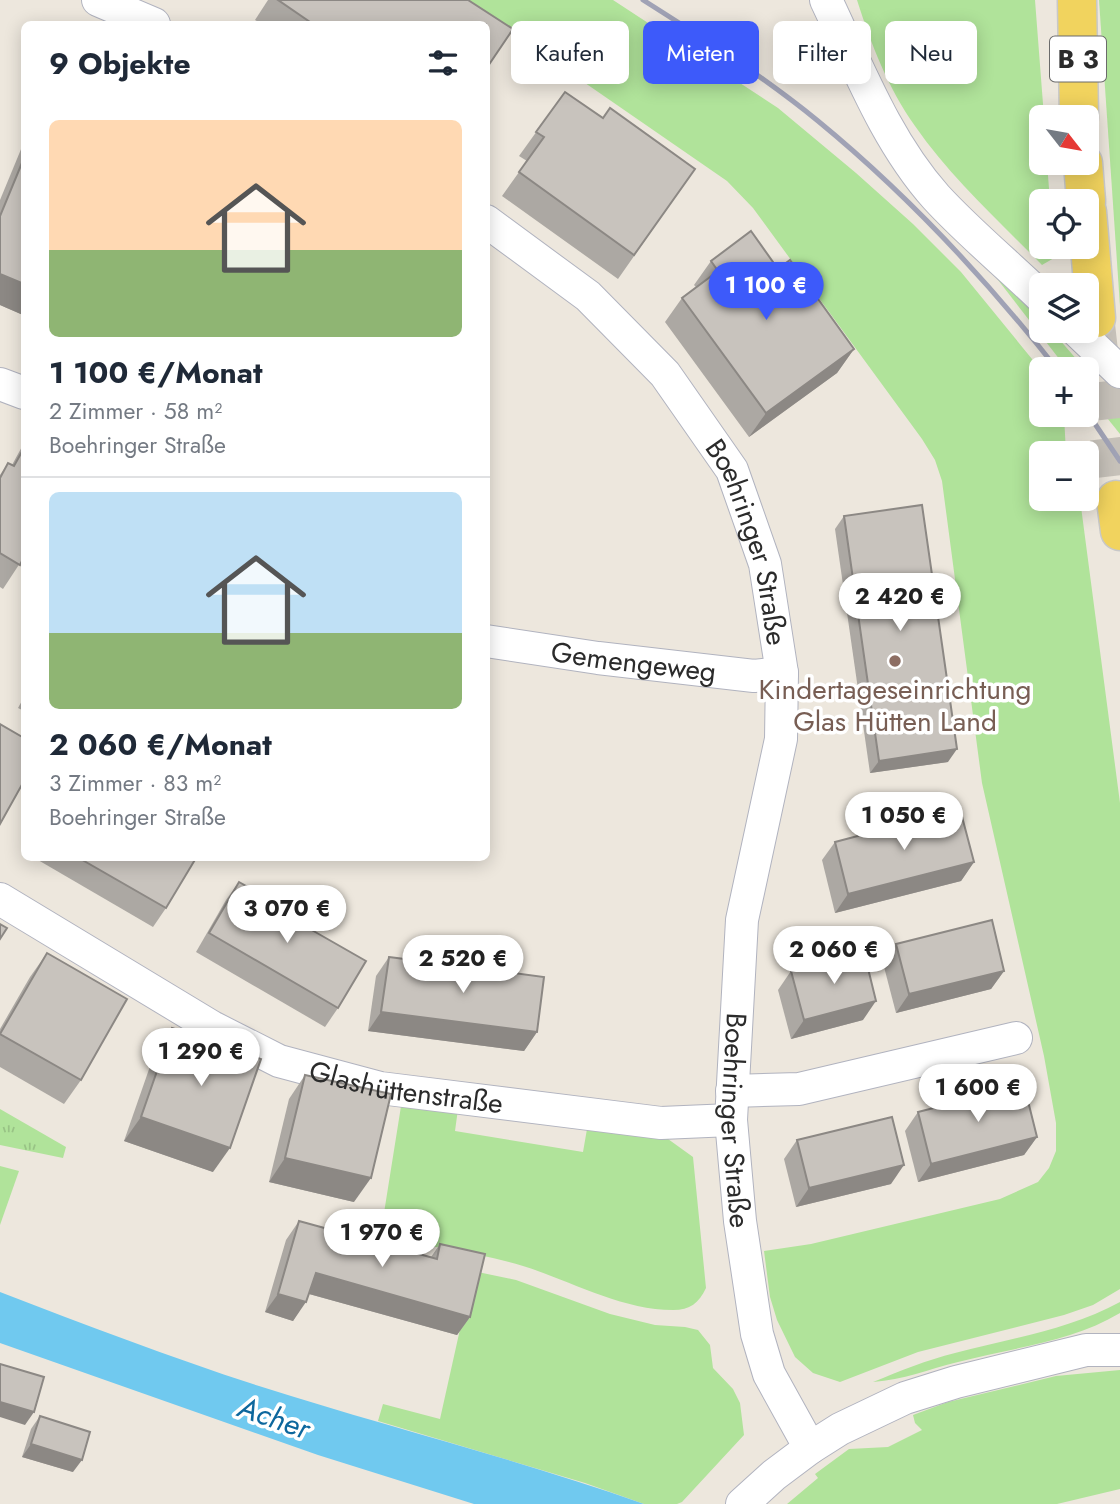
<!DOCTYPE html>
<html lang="de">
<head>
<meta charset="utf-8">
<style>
  body { margin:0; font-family:Jost,sans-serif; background:#f2f2f3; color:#1f2937; height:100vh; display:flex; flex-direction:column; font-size:26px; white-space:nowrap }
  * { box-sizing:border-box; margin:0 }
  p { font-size:23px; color:#747a83 }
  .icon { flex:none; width:38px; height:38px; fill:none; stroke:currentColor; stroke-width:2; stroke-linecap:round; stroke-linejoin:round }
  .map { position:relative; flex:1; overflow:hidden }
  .sheet { position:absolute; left:21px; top:21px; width:469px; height:840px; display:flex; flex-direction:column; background:#fff; border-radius:10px; box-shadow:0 4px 18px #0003 }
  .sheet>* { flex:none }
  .hud { position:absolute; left:511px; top:21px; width:504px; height:63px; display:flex; gap:14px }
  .needle { width:46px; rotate:121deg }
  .buttons { position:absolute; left:1029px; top:105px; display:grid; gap:14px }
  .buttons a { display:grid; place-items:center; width:70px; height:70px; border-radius:10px; background:#fff; box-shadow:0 4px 18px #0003; font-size:35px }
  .price { position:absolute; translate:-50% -60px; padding:0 16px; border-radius:24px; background:#fff; color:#222; font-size:23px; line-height:46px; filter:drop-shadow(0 2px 4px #0008) }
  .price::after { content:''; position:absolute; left:50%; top:42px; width:21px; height:16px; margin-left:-10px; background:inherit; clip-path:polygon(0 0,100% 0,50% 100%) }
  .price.current { background:#3d5afa; color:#fff }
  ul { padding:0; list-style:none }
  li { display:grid; align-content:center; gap:14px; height:371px; padding:0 28px }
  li+li { border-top:2px solid #e0e1e3 }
  li span { display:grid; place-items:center; height:217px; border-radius:10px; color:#555 }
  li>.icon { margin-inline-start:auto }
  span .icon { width:126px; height:126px; fill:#fffc; stroke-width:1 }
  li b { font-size:30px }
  h2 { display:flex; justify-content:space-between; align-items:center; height:84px; padding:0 28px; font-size:30px }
  .pill { padding:0 24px; border-radius:10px; background:#fff; box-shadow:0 4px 18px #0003; font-size:24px; line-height:63px }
  .pill.current { background:#3d5afa; color:#fff }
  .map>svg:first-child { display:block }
</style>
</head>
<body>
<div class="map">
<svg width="1120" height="1504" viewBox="0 0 1120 1504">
  <defs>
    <pattern id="park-tufts" width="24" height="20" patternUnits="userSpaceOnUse" patternTransform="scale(1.75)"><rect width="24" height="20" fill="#b0e39a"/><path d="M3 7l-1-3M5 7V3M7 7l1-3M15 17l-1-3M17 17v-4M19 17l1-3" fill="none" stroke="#98c385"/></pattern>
  </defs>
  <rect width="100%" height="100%" fill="#ede7dd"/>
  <!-- grass -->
  <g fill="#b0e39a">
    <polygon points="465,0 613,0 778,108 856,173 913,224 961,272 1041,370 1041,415 1064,415 1066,453 1041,453 1041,499 1080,499 1120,803 1120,1289 1093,1305 1064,1315 918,1352 840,1382 813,1373 795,1357 777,1320 770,1297 764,1251 811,1244 1000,1199 1038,1182 1049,1168 1056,1151 1056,1123 1044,1056 982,783 942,481 935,460 922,439 753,208 727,181"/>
    <path d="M857,0H1035L1044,117H1041V163H1047L1050,201H1041V247H1054V258L1042,265C998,220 951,178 915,126C888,88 871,44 857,0Z"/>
    <polygon points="1099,0 1120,0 1120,306"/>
    <polygon points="981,258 1015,288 1041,319 1041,331 1052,331 1085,369 1067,369"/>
    <polygon points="1087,371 1120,406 1120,434 1087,393"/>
    <path d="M402,1100L458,1109L455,1131L583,1152L587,1129L668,1139L693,1157L706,1288C699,1303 690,1310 673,1310C621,1310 571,1281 523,1266C477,1252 427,1246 380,1238Z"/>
    <polygon points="0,1166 19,1171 0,1225"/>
    <polygon points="473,1271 516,1280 610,1314 655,1325 685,1327 698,1330 710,1345 713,1368 733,1389 740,1403 744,1435 682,1502 677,1504 644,1504 585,1483 378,1421 383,1404 440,1419"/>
    <path d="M1120,1302V1313C1072,1342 1011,1348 958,1362C929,1369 903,1380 873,1382C900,1371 927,1360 955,1353C1011,1338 1069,1330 1120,1302Z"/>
    <polygon points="1120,1370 1120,1489 1057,1504 787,1504 818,1478 815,1474 849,1449 888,1447 922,1430 915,1423 913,1415 948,1402 1056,1376"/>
  </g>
  <!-- park -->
  <polygon fill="url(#park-tufts)" points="0,1109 66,1147 63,1158 0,1145"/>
  <!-- water -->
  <path fill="#70c9ef" d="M0,1292C86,1325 172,1358 259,1386C387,1427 518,1459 644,1504H474L318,1455L0,1343Z"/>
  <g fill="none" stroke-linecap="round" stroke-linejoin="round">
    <!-- major-tunnel -->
    <polyline stroke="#c6c1b9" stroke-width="38" stroke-dasharray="38 19" stroke-linecap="butt" points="1096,325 1116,500"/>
    <!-- minor casing -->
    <g stroke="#b1b3bf" stroke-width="34">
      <g id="minor">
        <polyline points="98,0 154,24"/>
        <path d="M826,0C858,67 886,141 936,197C968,232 1007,264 1041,297"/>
        <path id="s1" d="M486,221L588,296L665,374L732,470L765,564L782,673L781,739L742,920L731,1120L740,1221L757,1334L769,1374L810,1448"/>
        <polyline points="1077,331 1120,372"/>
        <polyline points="0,384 24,393"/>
        <path id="s2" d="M486,641L598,658L754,676L782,673"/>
        <path id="s3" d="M0,899L212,1027L279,1061L380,1088L661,1123L731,1120"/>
        <polyline points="732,1091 799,1089 1016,1038"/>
        <polyline points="742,1504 774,1475 810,1448 840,1429 905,1398 956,1382 1086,1350 1120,1350"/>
      </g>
    </g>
    <!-- major casing -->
    <g stroke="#c8c8c8" stroke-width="41">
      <g id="major">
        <polyline points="1077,0 1079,117"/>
        <polyline points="1083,163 1086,201"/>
        <polyline points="1087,212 1096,318"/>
        <polyline points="1116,500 1120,531"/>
      </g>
    </g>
    <!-- minor -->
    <use href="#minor" stroke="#fff" stroke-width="32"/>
    <!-- major -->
    <use href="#major" stroke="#f1d35e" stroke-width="38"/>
    <!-- rail -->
    <g stroke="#a0a2b5" stroke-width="5">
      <path d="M643,0C703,38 763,76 818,121C907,194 986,279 1057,369"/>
      <polyline points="1087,412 1120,461"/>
    </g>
  </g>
  <!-- wall -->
  <g fill="#aca8a3">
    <polygon points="268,0 468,0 486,24 262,24 255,20"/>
    <polygon points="565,92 603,118 695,169 618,279 502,196 527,161 519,156"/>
    <polygon points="24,142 24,312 23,315 0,305 0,200"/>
    <polygon points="711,261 778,269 854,349 837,373 749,437 665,322 682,298 696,287 694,285"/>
    <polygon points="24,443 24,557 3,589 0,587 0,475 8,463 12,465"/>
    <polygon points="844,516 948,762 870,773 835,529"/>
    <polygon points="24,697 24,711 18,708"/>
    <polygon points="835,842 974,862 961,881 835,913 822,860"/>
    <polygon points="40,858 196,858 166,908 153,927 38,860"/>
    <polygon points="239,882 303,925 338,1008 325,1027 196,952 226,900"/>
    <polygon points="896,944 1004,971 991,989 896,1013 883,963"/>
    <polygon points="47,953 81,1080 64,1104 0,1067 0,1029 30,977"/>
    <polygon points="389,957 537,1032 524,1051 368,1031 376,976"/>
    <polygon points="791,971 863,1020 791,1039 778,990"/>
    <polygon points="172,1028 213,1172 124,1141 155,1052"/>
    <polygon points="305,1075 354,1202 269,1182 289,1099"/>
    <polygon points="918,1112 1037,1137 1024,1155 918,1182 905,1131"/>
    <polygon points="797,1140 891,1184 796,1207 784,1159"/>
    <polygon points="299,1221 431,1257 440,1244 470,1317 457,1335 309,1294 293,1321 265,1312 286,1240"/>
    <polygon points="40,1416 73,1472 22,1457 31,1429"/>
  </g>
  <!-- shaded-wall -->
  <g fill="#8c8884">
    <polygon points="0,274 24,284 24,312 23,315 0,305"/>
    <polygon points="854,349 837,373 749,437 766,413"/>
    <polygon points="957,749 948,762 870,773 879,761"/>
    <polygon points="974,862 961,881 835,913 848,894"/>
    <polygon points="1004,971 991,989 896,1013 909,994"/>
    <polygon points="876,1001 863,1020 791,1039 804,1020"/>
    <polygon points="381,1012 537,1032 524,1051 368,1031"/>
    <polygon points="141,1117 230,1148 213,1172 124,1141"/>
    <polygon points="1037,1137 1024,1155 918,1182 931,1164"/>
    <polygon points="285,1158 371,1178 354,1202 269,1182"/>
    <polygon points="904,1165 891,1184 796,1207 809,1188"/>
    <polygon points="316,1273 470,1317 457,1335 302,1292"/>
    <polygon points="278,1294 306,1302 293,1321 265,1312"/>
    <polygon points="0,1402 34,1412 25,1425 0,1417"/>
    <polygon points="31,1444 82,1460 73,1472 22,1457"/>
  </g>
  <!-- building -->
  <g fill="#c8c3bd" stroke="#8c8884" stroke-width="2">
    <polygon points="278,0 468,0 513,29 486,69 486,24 313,24"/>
    <polygon points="565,92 603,118 610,108 695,169 634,255 519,172 544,137 536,132"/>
    <polygon points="24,158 24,284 0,274 0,216"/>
    <polygon points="751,231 778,269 790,260 854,349 766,413 682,298 718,271 711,261"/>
    <polygon points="24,448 24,557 20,565 0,553 0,478 8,463 14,466"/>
    <polygon points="922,505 957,749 879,761 844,516"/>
    <polygon points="0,724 24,738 24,781 0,824"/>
    <polygon points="960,809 974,862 848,894 835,842"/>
    <polygon points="79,858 196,858 166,908"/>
    <polygon points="239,882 306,920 303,925 366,961 338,1008 209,933"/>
    <polygon points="992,920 1004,971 909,994 896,944"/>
    <polygon points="0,924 7,928 0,939"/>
    <polygon points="864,952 876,1001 804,1020 791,971"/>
    <polygon points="47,953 127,999 81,1080 0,1034"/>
    <polygon points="389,957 544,977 537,1032 381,1012"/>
    <polygon points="172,1028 261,1059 230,1148 141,1117"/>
    <polygon points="305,1075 391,1094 371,1178 285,1158"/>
    <polygon points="1024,1085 1037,1137 931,1164 918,1112"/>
    <polygon points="892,1117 904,1165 809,1188 797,1140"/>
    <polygon points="299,1221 437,1259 440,1244 485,1254 470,1317 316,1273 306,1302 278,1294"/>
    <polygon points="0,1364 44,1377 34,1412 0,1402"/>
    <polygon points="40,1416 90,1432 82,1460 31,1444"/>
  </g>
  <!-- markers -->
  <circle fill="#8d6e63" stroke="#fff" stroke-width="2.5" cx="895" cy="661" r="7"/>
  <g text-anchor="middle" stroke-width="7" stroke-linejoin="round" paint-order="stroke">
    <!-- shield labels -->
    <rect fill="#fff" stroke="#6b6b6b" stroke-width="2" x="1050" y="36.5" width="56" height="45" rx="5"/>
    <g font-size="26" font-weight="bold" fill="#2b2b2b">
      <text x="1078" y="68">B 3</text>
    </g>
    <!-- street labels -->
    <g font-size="28" fill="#2b2b2b" stroke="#fff">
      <text dy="10" stroke="none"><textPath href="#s1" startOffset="427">Boehringer Straße</textPath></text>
      <text dy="10" stroke="none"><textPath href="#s2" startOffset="149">Gemengeweg</textPath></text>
      <text dy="10" stroke="none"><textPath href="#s3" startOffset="453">Glashüttenstraße</textPath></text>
      <text dy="10" stroke="none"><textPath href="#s1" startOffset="1015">Boehringer Straße</textPath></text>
    </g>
    <!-- education labels -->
    <g font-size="28" fill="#785e54" stroke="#fff">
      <text x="895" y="699">Kindertageseinrichtung<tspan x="895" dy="32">Glas Hütten Land</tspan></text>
    </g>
    <!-- water labels -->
    <g font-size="30" font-style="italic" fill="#0d679d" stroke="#fff">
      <text transform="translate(274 1418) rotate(19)" y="10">Acher</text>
    </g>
  </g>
</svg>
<div class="buttons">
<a><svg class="needle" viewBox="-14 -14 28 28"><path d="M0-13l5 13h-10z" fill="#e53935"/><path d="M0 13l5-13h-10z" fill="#747a83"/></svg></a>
<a><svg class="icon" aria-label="locate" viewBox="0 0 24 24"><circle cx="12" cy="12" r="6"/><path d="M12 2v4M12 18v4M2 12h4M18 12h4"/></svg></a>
<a><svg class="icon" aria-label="layers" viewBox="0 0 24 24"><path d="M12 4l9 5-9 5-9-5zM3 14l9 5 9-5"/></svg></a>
<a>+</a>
<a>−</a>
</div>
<b class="price current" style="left:766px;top:322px">1 100 €</b>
<b class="price" style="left:900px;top:633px">2 420 €</b>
<b class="price" style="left:904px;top:852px">1 050 €</b>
<b class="price" style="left:287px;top:945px">3 070 €</b>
<b class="price" style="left:834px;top:986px">2 060 €</b>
<b class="price" style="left:463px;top:995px">2 520 €</b>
<b class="price" style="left:201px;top:1088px">1 290 €</b>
<b class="price" style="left:978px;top:1124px">1 600 €</b>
<b class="price" style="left:382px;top:1269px">1 970 €</b>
<div class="hud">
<a class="pill">Kaufen</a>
<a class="pill current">Mieten</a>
<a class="pill">Filter</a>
<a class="pill">Neu</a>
</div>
<section class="sheet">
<h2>9 Objekte<svg class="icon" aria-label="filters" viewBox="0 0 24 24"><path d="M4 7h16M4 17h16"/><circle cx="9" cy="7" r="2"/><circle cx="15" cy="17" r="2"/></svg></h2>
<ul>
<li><span style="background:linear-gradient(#ffd9b3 60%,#8fb573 0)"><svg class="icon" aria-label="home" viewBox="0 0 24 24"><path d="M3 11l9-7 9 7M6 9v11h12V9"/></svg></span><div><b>1 100 €/Monat</b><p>2 Zimmer · 58 m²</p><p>Boehringer Straße</p></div></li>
<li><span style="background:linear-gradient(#bfe0f5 65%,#8fb573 0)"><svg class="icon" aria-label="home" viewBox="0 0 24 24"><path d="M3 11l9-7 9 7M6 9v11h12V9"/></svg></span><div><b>2 060 €/Monat</b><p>3 Zimmer · 83 m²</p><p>Boehringer Straße</p></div></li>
</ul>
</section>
</div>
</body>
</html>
